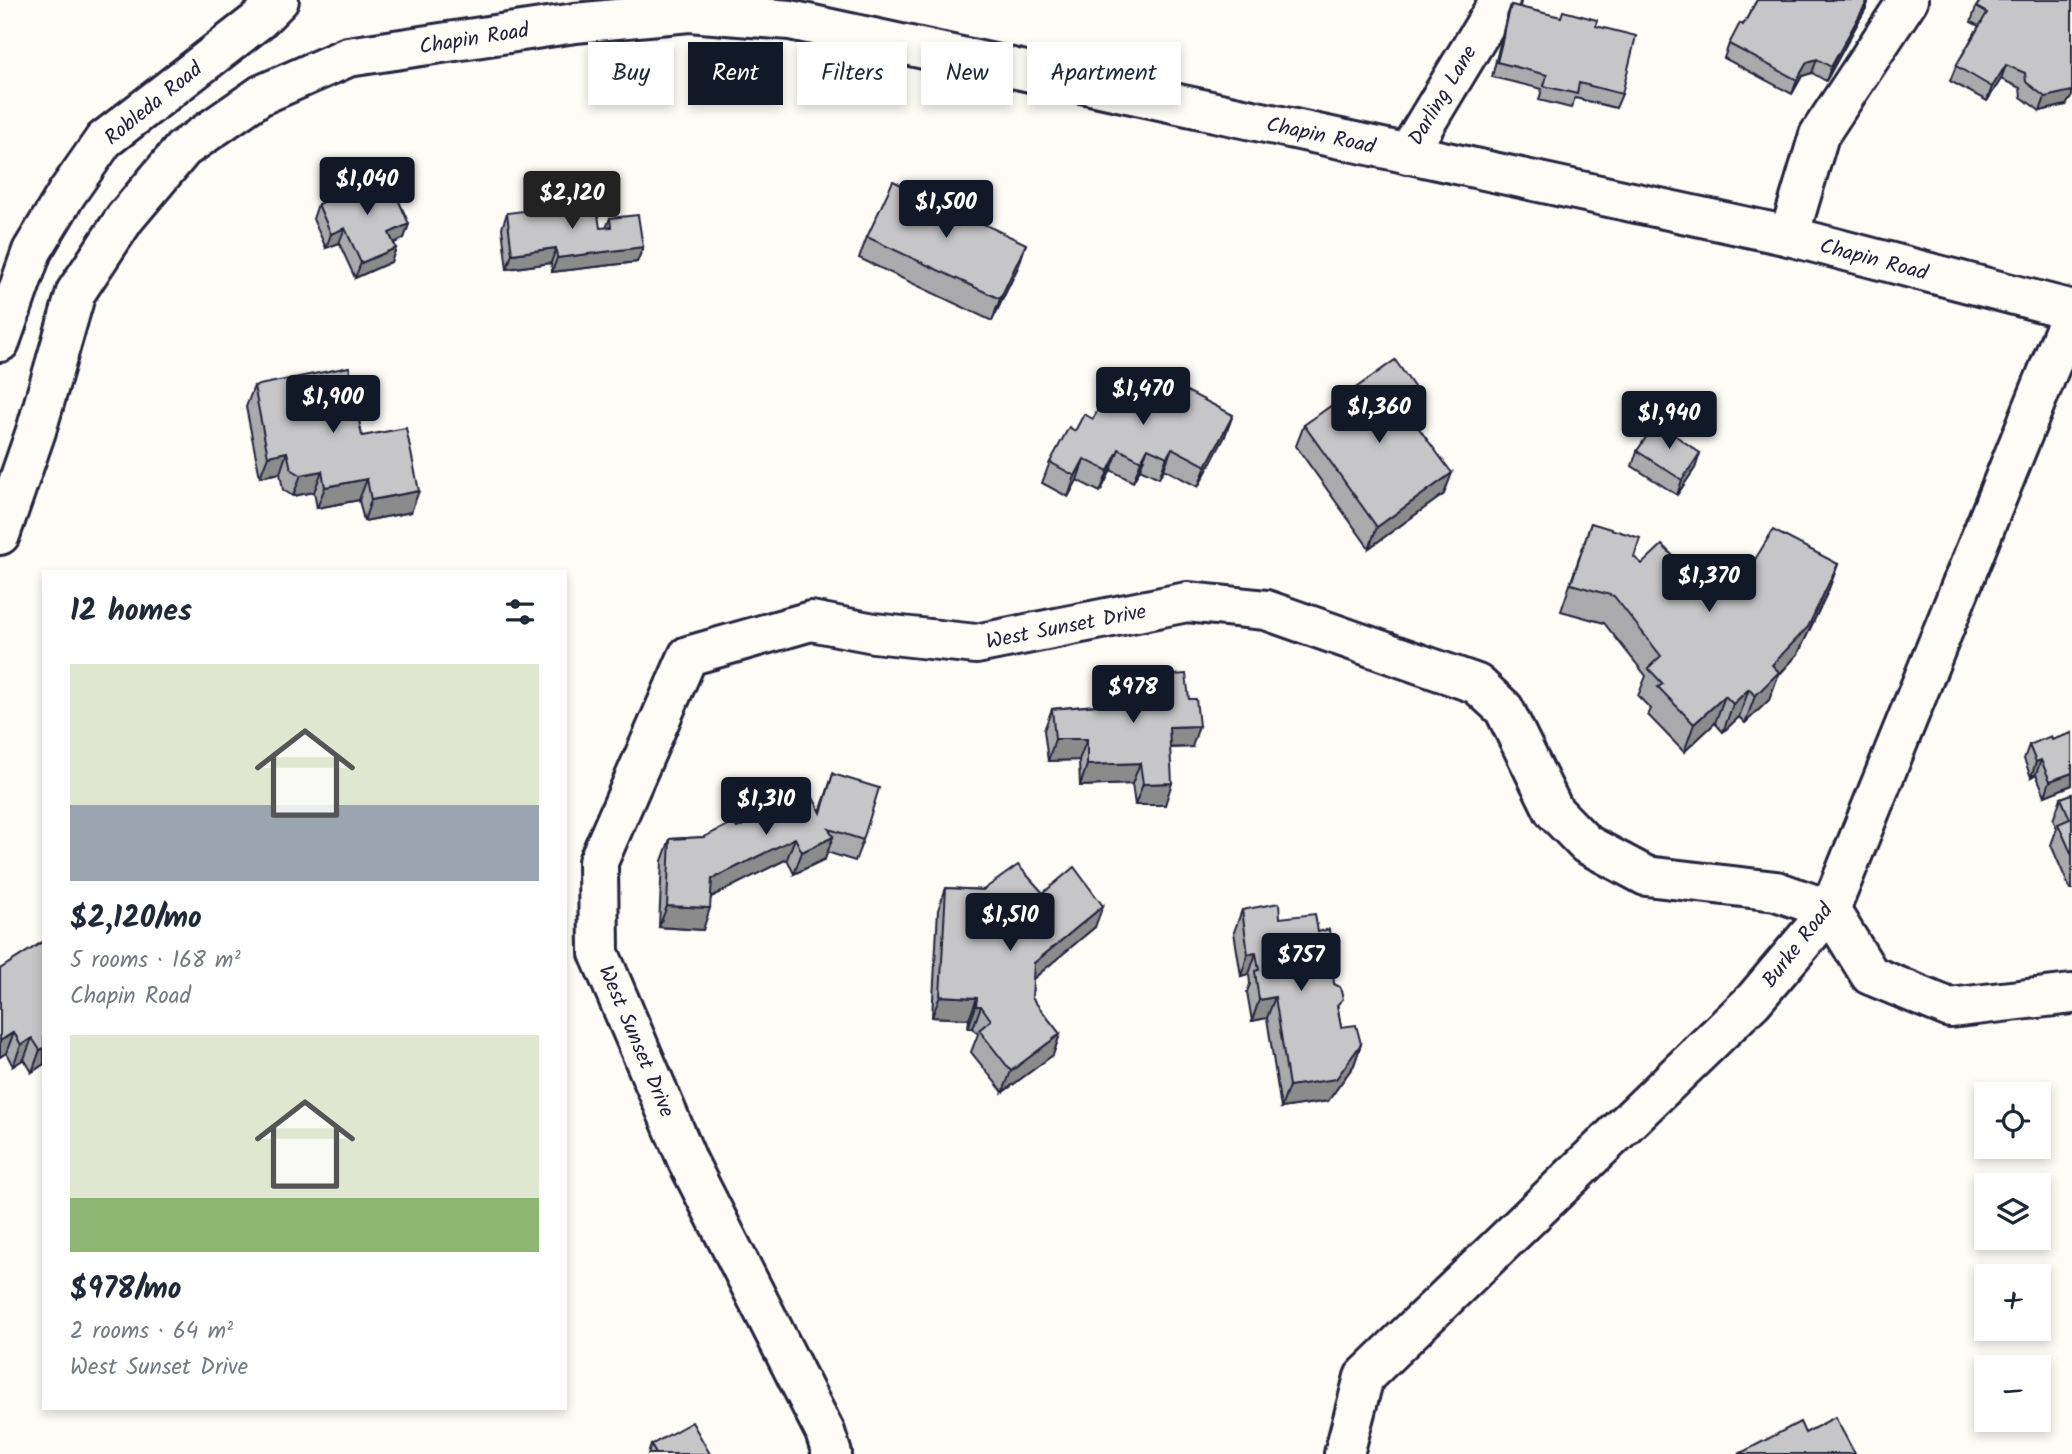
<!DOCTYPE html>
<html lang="en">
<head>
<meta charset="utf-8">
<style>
  body { margin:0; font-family:Kalam,sans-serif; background:#f2f2f3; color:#1f2937; height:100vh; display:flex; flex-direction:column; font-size:26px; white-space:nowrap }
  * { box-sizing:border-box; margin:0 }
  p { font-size:23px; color:#747a83 }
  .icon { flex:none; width:38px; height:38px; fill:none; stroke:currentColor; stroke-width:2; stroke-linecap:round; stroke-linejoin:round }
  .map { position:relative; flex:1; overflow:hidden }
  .drawer { position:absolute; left:42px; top:570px; width:525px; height:840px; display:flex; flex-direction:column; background:#fff; border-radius:0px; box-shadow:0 4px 10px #0003 }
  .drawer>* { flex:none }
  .hud { position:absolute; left:588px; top:42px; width:665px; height:63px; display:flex; gap:14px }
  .fabs { position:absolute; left:1974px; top:1082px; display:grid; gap:14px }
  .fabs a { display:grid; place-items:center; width:77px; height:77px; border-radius:0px; background:#fff; box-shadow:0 4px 10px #0003; font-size:35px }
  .price { position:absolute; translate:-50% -60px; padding:0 16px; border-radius:7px; background:#111827; color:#fff; font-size:23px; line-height:46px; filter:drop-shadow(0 2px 4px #0008) }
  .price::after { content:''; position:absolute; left:50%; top:42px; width:21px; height:16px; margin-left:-10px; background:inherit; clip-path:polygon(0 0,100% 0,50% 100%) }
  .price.selected { background:#222; color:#fff }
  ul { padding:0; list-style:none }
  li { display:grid; align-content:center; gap:14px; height:371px; padding:0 28px }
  li span { display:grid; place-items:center; height:217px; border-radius:0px; color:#555 }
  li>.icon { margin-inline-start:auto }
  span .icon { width:126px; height:126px; fill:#fffc; stroke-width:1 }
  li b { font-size:30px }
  h2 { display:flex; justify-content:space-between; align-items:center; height:84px; padding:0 28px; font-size:30px }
  .chip { padding:0 24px; border-radius:0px; background:#fff; box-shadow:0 4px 10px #0003; font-size:24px; line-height:63px }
  .chip.selected { background:#111827; color:#fff }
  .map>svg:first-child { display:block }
</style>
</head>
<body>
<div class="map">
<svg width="2072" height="1454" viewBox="0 0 2072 1454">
  <rect width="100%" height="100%" fill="#fdfcf7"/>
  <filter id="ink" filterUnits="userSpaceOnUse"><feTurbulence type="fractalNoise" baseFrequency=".0143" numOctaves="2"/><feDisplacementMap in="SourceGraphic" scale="14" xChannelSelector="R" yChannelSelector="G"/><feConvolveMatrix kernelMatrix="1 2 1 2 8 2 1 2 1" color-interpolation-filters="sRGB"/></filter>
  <g filter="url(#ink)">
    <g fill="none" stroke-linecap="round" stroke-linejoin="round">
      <!-- minor casing -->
      <g stroke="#22223b" stroke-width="44">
        <g id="minor">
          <polyline points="1407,154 1500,0"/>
          <polyline points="1789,236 1819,135 1908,0"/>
          <polyline points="0,342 32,251 67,193 104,140 259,20 279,0"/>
          <polyline points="0,535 36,431 76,292 125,218 183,149 261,95 348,57 575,23 689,12 790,20 1789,236 2072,310"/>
          <polyline points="1830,910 1870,975 1950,1008 2072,994"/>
          <polyline points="832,1454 825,1432 688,1162 599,953 598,862 688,656 811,621 874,633 976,644 1187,602 1266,610 1477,684 1504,709 1554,811 1586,844 1646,876 1776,891 1830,910"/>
          <polyline points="1344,1454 1364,1377 1753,1001 1830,910 2072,312"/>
        </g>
      </g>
      <!-- minor -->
      <use href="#minor" stroke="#fdfcf7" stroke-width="38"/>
    </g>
    <!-- wall -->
    <g fill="#aaaaac" stroke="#22223b" stroke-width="2">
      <polygon points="1757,0 1869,0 1866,8 1826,81 1812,73 1802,76 1792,94 1724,58 1729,44 1743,25"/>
      <polygon points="1981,0 2066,105 2040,111 2021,97 2020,88 2001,79 1987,101 1950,81 1956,66 1979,26 1971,22 1976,7"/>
      <polygon points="1511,5 1596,26 1622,94 1616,108 1575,98 1571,108 1539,100 1542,89 1492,77 1506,19"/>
      <polygon points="318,204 409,224 404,238 394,243 396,248 391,262 355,278 339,243 326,248 313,219"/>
      <polygon points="507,213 600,228 606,228 610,218 643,247 637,262 552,272 551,263 507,269 502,228"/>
      <polygon points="867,237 1019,265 992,321 859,258"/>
      <polygon points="254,386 362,436 411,512 364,521 359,500 317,508 314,492 293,496 283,490 280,473 260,477 246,407"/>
      <polygon points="1139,390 1171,399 1225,436 1198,487 1164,469 1159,478 1140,469 1133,482 1111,470 1100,492 1077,480 1068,497 1042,483 1050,462 1093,419"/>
      <polygon points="1412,415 1410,416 1444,494 1369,548 1296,446 1304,425"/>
      <polygon points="1637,451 1700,453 1695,468 1677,495 1632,466"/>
      <polygon points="1591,523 1642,564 1705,588 1703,593 1711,602 1740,584 1838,564 1828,591 1798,654 1778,676 1769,700 1745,723 1739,717 1723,732 1715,723 1684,752 1648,715 1651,709 1638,696 1646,676 1604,623 1561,611"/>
      <polygon points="1120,686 1192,747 1170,748 1165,805 1135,805 1132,784 1080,786 1079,760 1048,761 1044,730 1052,709 1095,705 1098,696 1116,694"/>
      <polygon points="2072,733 2072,785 2045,796 2036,774 2031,777 2024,759 2029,745 2052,740"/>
      <polygon points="833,774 863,840 855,861 827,852 825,859 794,874 787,859 711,897 703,930 659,927 662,861 670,839 704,837 736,826 743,807 779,805 820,812"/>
      <polygon points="2072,794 2072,889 2070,889 2051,845 2057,828 2053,820 2061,798"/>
      <polygon points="946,888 1043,893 1095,927 1033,979 1032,998 1060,1034 1053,1055 1003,1092 971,1052 978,1034 973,1028 968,1028 969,1019 932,1017 938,910"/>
      <polygon points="1242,910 1280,918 1318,932 1334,984 1341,1027 1361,1044 1354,1065 1328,1101 1281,1108 1267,1018 1252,1021 1247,992 1250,984 1249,974 1241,976 1234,932"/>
      <polygon points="44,941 44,1064 32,1072 24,1059 13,1066 6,1053 0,1057 0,969"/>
      <polygon points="651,1445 710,1454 648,1454"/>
    </g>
    <!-- shaded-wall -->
    <g fill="#8b8b8c" stroke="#22223b" stroke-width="2">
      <polygon points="1868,0 1869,0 1866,8 1826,81 1831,67"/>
      <polygon points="1817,59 1812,73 1802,76 1792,94 1797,80 1807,62"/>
      <polygon points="2006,65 2001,79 1987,101 1992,87"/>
      <polygon points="2072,90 2072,96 2066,105 2040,111 2045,97"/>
      <polygon points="409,224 404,238 384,248 389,233"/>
      <polygon points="345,228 339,243 326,248 331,234"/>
      <polygon points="1026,244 1019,265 992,321 1000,299"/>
      <polygon points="643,247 637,262 552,272 557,258"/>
      <polygon points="396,248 391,262 355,278 361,263"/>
      <polygon points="556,248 551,263 507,269 512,254"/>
      <polygon points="1419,394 1412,415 1408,417 1399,432 1409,401"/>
      <polygon points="1233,415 1225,436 1198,487 1206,466"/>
      <polygon points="1148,448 1140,469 1133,482 1141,461"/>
      <polygon points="1172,448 1164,469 1159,478 1167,457"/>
      <polygon points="1119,449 1111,470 1100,492 1108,471"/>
      <polygon points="287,452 280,473 260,477 268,456"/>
      <polygon points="1700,453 1695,468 1677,495 1682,480"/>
      <polygon points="1084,459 1077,480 1068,497 1075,476"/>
      <polygon points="322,471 314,492 293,496 301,475"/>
      <polygon points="1452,473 1444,494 1369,548 1377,527"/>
      <polygon points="367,479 359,500 317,508 325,487"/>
      <polygon points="419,491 411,512 364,521 371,500"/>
      <polygon points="1838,564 1828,591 1798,654 1778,676 1769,700 1745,723 1755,696 1772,665"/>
      <polygon points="1749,689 1739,717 1723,732 1733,704"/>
      <polygon points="1725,696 1715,723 1684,752 1694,724"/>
      <polygon points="1199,726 1192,747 1161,748 1169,727"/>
      <polygon points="1055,739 1087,739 1079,760 1048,761"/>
      <polygon points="2041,760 2036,774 2031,777 2036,762"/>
      <polygon points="1140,763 1132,784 1080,786 1087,765"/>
      <polygon points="2072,773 2072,785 2045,796 2050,781"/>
      <polygon points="1172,783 1165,805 1135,805 1143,784"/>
      <polygon points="833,837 825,859 794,874 802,852"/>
      <polygon points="795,838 787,859 705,900 712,879"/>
      <polygon points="667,906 710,908 703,930 659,927"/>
      <polygon points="1103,906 1095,927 1027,984 1034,963"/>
      <polygon points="1256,953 1249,974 1241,976 1248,954"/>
      <polygon points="940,996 977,998 969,1019 932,1017"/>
      <polygon points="1275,997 1267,1018 1252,1021 1259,1000"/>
      <polygon points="976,1006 981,1006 973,1028 968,1028"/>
      <polygon points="14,1032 6,1053 0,1057 0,1041"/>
      <polygon points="1060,1034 1053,1055 1003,1092 1011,1071"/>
      <polygon points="32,1038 24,1059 13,1066 21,1045"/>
      <polygon points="1361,1044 1354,1065 1328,1101 1281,1108 1289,1086"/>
      <polygon points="44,1048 44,1064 32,1072 40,1050"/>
    </g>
    <!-- building -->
    <g fill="#c6c6c8" stroke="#22223b" stroke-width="2">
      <polygon points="1757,0 1868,0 1831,67 1817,59 1807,62 1797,80 1729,44 1740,23 1743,25"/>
      <polygon points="1981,0 2072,0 2072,91 2045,97 2026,82 2025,73 2006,65 1992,87 1956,66 1987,13 1976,7"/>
      <polygon points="1511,5 1561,17 1563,11 1597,20 1596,26 1636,36 1622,94 1579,83 1577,94 1544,86 1547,75 1497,62"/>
      <polygon points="387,174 409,224 389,233 396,248 361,263 345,228 331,234 318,204"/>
      <polygon points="893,181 1026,244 1000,299 867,237"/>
      <polygon points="596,202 600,228 611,227 610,218 638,215 643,247 557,258 556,248 512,254 507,213"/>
      <polygon points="1395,360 1419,394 1409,401 1412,406 1406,411 1452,473 1377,527 1304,425"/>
      <polygon points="349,367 362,436 406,428 419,491 371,500 367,479 325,487 322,471 301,475 291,469 287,452 268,456 254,386"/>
      <polygon points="1116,377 1139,390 1146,377 1174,392 1170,398 1178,403 1185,390 1233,415 1206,466 1172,448 1167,457 1148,448 1141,461 1119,449 1108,471 1084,459 1075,476 1050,462 1069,427 1075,431 1084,414 1093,419"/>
      <polygon points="1656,422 1700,453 1682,480 1637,451"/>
      <polygon points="1591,523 1640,538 1634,557 1642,564 1662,545 1705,588 1701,591 1711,602 1735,579 1740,584 1773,530 1838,564 1808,627 1772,665 1779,672 1755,696 1749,689 1733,704 1725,696 1694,724 1658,687 1663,684 1648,668 1661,656 1614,596 1571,584"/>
      <polygon points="1186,674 1189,699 1196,699 1199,726 1169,727 1172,783 1143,784 1140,763 1087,765 1087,739 1055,739 1052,709 1098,705 1098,696 1120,694 1120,686 1145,677"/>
      <polygon points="2072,733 2072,773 2050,781 2041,760 2036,762 2029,745 2051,736 2052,740"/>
      <polygon points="833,774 879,788 863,840 829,829 833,837 802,852 795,838 712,879 710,908 667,906 670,839 704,837 734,822 737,828 750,822 743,807 773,793 779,805 809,790 821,813"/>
      <polygon points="2072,794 2072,855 2058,824 2070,819 2061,798"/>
      <polygon points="1018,865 1043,893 1074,867 1103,906 1034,963 1032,998 1060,1034 1011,1071 979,1030 991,1020 981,1006 976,1006 977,998 940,996 946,888 983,890"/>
      <polygon points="1279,903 1280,918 1315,914 1318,932 1329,929 1334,984 1340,987 1343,999 1337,1005 1341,1027 1356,1025 1361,1044 1336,1079 1289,1086 1275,997 1259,1000 1255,971 1259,970 1256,953 1248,954 1242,910"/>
      <polygon points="44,941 44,1048 40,1050 32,1038 21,1045 14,1032 0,1041 0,969"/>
      <polygon points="1835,1417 1855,1454 1739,1454 1800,1422 1805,1433"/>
      <polygon points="692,1422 710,1454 656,1454 651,1445"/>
    </g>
  </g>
  <g text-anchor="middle" stroke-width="5" stroke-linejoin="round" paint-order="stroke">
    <!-- street labels -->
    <g font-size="21" fill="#22223b" stroke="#fdfcf7">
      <text transform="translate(474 38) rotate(-9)" y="7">Chapin Road</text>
      <text transform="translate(1442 95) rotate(-59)" y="7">Darling Lane</text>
      <text transform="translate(153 103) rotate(-39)" y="7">Robleda Road</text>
      <text transform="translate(1321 135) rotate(12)" y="7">Chapin Road</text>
      <text transform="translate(1874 259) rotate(15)" y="7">Chapin Road</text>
      <text transform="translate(1066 626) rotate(-11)" y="7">West Sunset Drive</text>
      <text transform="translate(1797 945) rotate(-52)" y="7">Burke Road</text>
      <text transform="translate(637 1041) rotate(67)" y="7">West Sunset Drive</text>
    </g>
  </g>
</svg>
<div class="fabs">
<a><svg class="icon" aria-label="locate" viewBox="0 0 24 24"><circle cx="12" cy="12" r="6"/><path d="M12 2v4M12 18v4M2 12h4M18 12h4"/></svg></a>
<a><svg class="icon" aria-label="layers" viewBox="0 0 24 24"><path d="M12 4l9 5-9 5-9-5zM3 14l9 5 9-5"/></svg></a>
<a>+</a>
<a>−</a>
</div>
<b class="price" style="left:367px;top:217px">$1,040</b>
<b class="price selected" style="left:572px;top:231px">$2,120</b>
<b class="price" style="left:946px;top:240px">$1,500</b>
<b class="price" style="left:1143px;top:427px">$1,470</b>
<b class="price" style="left:333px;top:435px">$1,900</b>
<b class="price" style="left:1379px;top:445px">$1,360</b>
<b class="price" style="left:1669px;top:451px">$1,940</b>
<b class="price" style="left:1709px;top:614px">$1,370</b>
<b class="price" style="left:1133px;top:725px">$978</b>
<b class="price" style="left:766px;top:837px">$1,310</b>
<b class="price" style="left:1010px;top:953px">$1,510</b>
<b class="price" style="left:1301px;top:993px">$757</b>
<div class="hud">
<a class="chip">Buy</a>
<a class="chip selected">Rent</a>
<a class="chip">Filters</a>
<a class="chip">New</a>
<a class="chip">Apartment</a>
</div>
<section class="drawer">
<h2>12 homes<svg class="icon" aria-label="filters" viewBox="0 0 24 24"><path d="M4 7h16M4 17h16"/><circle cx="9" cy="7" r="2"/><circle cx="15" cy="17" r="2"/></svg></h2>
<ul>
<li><span style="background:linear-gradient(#dfe7d0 65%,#9aa5b1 0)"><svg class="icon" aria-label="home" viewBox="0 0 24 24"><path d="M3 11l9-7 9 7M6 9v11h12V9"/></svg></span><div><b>$2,120/mo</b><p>5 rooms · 168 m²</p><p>Chapin Road</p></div></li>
<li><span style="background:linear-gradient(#dfe7d0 75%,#8fb573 0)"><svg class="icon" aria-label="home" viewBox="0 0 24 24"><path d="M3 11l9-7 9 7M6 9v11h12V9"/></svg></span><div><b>$978/mo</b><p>2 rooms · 64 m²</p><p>West Sunset Drive</p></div></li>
</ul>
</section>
</div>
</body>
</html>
